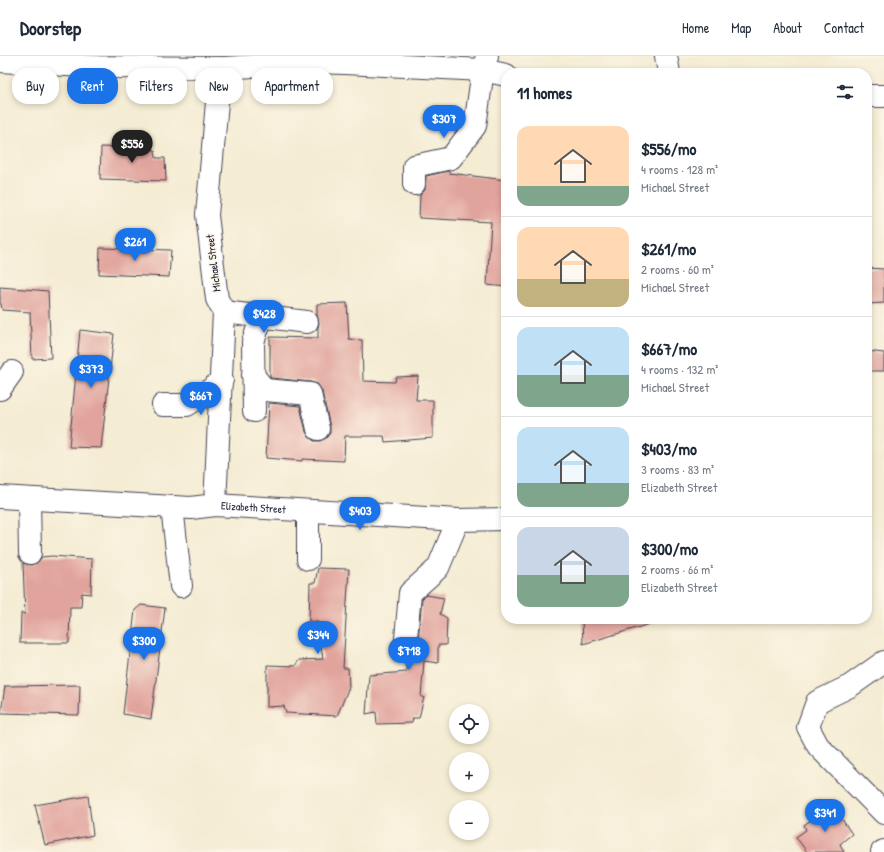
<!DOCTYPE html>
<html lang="en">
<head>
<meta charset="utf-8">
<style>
  body { margin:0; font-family:"Patrick Hand",sans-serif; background:#f6f6f7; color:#1f2937; height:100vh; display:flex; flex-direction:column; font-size:15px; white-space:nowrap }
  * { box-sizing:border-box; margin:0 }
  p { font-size:13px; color:#747a83 }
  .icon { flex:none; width:22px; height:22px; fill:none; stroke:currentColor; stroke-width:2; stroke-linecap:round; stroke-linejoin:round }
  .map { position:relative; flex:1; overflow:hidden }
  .sheet { position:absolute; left:501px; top:12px; width:371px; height:556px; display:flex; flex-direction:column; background:#fff; border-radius:16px; box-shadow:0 2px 6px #0003 }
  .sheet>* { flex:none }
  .top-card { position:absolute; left:12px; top:12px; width:380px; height:36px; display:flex; gap:8px }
  .controls { position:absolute; left:449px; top:648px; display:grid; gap:8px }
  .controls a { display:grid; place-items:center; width:40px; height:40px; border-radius:50%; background:#fff; box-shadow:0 2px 6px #0003; font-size:20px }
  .price { position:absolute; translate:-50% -34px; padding:0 9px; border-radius:14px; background:#1a73e8; color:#fff; font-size:13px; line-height:26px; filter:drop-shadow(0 1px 2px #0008) }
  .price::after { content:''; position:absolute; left:50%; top:24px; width:12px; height:9px; margin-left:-6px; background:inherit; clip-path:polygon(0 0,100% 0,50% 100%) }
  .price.selected { background:#222; color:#fff }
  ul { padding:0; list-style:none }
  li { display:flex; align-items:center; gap:12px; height:100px; padding:0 16px }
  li+li { border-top:1px solid #e0e1e3 }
  li span { display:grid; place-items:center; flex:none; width:112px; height:80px; border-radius:12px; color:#555 }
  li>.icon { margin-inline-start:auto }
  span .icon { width:48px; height:48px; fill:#fffc; stroke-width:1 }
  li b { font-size:17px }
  h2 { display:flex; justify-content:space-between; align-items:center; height:48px; padding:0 16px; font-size:17px }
  .tag { padding:0 14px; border-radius:16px; background:#fff; box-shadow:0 2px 6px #0003; font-size:14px; line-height:36px }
  .tag.selected { background:#1a73e8; color:#fff }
  header { display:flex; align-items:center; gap:24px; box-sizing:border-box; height:56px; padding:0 20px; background:#fff; border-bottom:1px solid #e0e1e3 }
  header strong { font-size:19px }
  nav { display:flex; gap:22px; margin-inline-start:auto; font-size:14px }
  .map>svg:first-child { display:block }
</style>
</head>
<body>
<header>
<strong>Doorstep</strong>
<nav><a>Home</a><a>Map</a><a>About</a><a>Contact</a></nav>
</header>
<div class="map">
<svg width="884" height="796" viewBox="0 0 884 796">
  <rect width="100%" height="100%" fill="#fcf5e5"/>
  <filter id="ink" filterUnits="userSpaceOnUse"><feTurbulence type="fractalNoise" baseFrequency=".025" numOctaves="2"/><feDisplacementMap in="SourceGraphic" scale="8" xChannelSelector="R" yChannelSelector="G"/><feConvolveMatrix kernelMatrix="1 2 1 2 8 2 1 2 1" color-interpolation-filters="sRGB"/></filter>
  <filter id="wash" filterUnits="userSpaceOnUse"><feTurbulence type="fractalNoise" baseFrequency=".012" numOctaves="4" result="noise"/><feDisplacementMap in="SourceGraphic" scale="16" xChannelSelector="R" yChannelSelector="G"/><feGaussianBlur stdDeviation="0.9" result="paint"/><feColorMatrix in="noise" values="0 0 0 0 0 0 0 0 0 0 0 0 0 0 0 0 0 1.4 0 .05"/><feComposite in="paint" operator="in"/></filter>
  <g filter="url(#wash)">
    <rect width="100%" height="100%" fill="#f4ecd3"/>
    <g id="blocks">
      <!-- building -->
      <g fill="#e1a49d">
        <polygon points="129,87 150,88 150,93 155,94 156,102 165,102 166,125 100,123 101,91 128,92"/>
        <polygon points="449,115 449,117 506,124 506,231 487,229 491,166 419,162 420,139 425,134 426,120"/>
        <polygon points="100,192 171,194 169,221 99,218"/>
        <polygon points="867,212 884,213 884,247 867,248"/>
        <polygon points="0,231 48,235 51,302 32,303 30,256 2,254 1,248 0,248"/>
        <polygon points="347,247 349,283 362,284 363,325 395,326 396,321 418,320 416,344 433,344 433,382 385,386 384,380 345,380 344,405 302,403 302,405 266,402 269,347 300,350 306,376 309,381 314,385 320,385 326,382 330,377 330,371 322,335 318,328 311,326 271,322 270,320 270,281 318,282 318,272 319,267 317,259 317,248"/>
        <polygon points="80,274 114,278 101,392 69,391"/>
        <polygon points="867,295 884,297 884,315 867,315"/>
        <polygon points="52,500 92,503 91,538 82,537 81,551 70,551 69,587 20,587 21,557 25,558 23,507 31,509 37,507 42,501"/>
        <polygon points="318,512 349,513 343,612 348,612 349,631 337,660 286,657 284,650 267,651 267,609 295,610 299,604 323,603 317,565 309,566 310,527 315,527"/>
        <polygon points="426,539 444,542 440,558 447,562 446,589 438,589 438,607 424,605 421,641 424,641 419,662 413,662 412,667 377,668 376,656 366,658 369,619 406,616 407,606 411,605 415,601 417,595 422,543"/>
        <polygon points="141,549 165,552 151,663 123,658 135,554"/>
        <polygon points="582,563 652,563 653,567 583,588"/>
        <polygon points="80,629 79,659 1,657 5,630"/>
        <polygon points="88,740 93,779 45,789 35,749"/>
        <polygon points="833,750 852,778 840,788 844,796 807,796 796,781 806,774 804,769 818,759 822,761"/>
      </g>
    </g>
  </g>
  <g filter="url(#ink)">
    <use href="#blocks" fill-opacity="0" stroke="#424052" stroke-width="1"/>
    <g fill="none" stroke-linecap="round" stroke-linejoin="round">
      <!-- street casing -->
      <g stroke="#424052" stroke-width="24">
        <g id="street">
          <polyline points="666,0 669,17"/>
          <polyline points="0,5 99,11 225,12 314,6 345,7 483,14 506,19"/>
          <polyline points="867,40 884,40"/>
          <polyline points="414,128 414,110 451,102 475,70 483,14 487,0"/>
          <polyline points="224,256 307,266"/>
          <polyline points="253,319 265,334 310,338 318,373"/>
          <polyline points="0,333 12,316"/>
          <polyline points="163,349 187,349 210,334 222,324"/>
          <polyline points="254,355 253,286 262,260"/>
          <path id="s1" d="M0,441L191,452L215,449L458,464L506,463"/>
          <polyline points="29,443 30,497"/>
          <polyline points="215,449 224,256 217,243 207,159 217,46 225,12"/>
          <polyline points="172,451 181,530"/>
          <polyline points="308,503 308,455"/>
          <polyline points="405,594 410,537 438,512 458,464"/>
          <polyline points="884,606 850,630 817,646 808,671 818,690 884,757"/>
          <polyline points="882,796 884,795"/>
        </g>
      </g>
      <!-- street -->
      <use href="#street" stroke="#fff" stroke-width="22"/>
    </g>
  </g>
  <g text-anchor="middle" stroke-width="3" stroke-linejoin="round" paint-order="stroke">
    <!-- street labels -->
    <g font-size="11" fill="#22223b" stroke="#fcf5e5">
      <text transform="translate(213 207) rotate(-97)" y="4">Michael Street</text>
      <text dy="4" stroke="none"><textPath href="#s1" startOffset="254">Elizabeth Street</textPath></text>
    </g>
  </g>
</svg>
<div class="controls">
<a><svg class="icon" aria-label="locate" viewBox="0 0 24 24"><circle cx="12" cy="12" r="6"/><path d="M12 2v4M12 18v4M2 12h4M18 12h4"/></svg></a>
<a>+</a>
<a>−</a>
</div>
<b class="price" style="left:444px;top:83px">$307</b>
<b class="price selected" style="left:132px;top:108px">$556</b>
<b class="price" style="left:135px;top:206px">$261</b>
<b class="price" style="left:264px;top:278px">$428</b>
<b class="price" style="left:91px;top:333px">$373</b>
<b class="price" style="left:201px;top:360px">$667</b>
<b class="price" style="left:360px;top:475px">$403</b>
<b class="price" style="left:318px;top:599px">$344</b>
<b class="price" style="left:144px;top:605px">$300</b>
<b class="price" style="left:409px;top:615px">$718</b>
<b class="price" style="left:825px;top:777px">$341</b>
<div class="top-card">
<a class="tag">Buy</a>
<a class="tag selected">Rent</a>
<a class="tag">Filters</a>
<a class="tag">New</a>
<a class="tag">Apartment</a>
</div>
<section class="sheet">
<h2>11 homes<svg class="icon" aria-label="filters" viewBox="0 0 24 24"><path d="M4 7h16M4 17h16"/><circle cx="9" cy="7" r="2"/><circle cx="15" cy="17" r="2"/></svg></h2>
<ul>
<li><span style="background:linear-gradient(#ffd9b3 75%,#7fa58c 0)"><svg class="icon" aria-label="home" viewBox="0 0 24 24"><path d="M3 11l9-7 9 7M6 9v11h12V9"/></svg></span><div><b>$556/mo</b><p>4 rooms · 128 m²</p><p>Michael Street</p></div></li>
<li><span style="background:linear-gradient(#ffd9b3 65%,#c2b280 0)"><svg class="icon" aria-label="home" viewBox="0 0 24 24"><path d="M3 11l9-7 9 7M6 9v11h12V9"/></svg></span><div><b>$261/mo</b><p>2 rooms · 60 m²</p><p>Michael Street</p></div></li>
<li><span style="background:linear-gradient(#bfe0f5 60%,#7fa58c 0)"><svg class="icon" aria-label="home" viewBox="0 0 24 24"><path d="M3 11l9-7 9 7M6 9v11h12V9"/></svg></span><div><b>$667/mo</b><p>4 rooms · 132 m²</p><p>Michael Street</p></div></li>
<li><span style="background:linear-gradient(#bfe0f5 70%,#7fa58c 0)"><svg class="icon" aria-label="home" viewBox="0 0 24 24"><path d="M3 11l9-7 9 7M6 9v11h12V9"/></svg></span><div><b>$403/mo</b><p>3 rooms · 83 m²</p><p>Elizabeth Street</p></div></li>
<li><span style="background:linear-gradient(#c9d6e8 60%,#7fa58c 0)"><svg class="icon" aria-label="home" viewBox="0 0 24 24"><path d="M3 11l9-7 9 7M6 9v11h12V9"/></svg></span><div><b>$300/mo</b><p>2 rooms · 66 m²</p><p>Elizabeth Street</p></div></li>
</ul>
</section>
</div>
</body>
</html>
